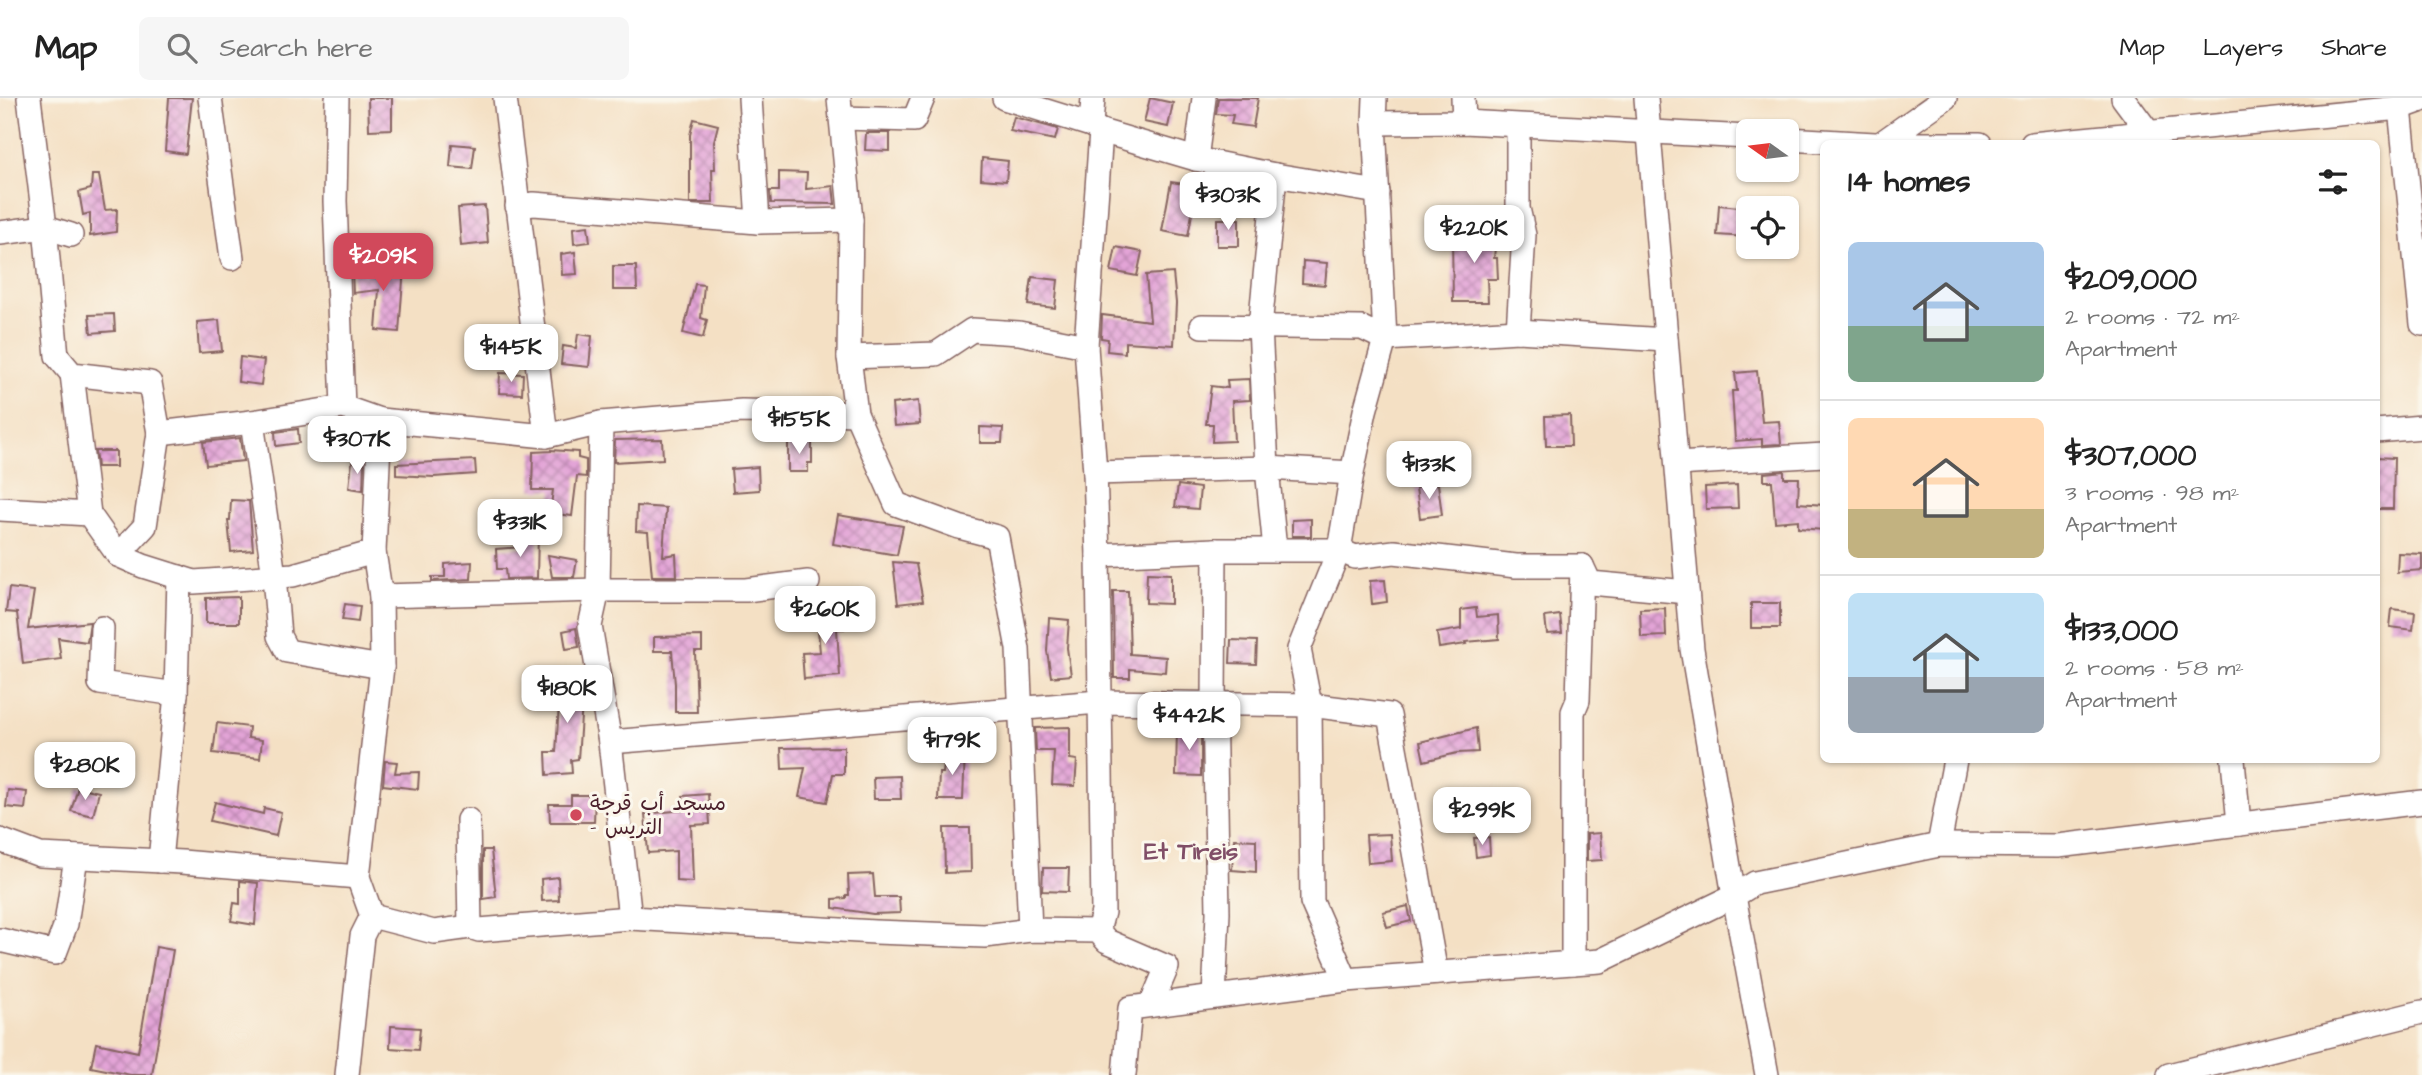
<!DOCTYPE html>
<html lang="en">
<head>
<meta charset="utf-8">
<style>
  body { margin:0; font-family:"Architects Daughter","Playpen Sans Arabic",sans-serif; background:#f6f6f6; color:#222; height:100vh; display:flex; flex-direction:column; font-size:26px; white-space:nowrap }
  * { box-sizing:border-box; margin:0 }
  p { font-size:23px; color:#767676 }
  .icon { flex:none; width:38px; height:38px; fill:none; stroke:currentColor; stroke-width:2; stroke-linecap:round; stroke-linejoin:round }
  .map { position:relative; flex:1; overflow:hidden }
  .sheet { position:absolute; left:1820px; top:42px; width:560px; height:623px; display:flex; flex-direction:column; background:#fff; border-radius:10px; box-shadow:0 2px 5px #0004 }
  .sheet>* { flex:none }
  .needle { width:46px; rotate:284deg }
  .tools { position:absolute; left:1736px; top:21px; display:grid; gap:14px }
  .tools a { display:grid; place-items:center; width:63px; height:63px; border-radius:10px; background:#fff; box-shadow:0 2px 5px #0004; font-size:35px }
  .price { position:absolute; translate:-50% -60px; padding:0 16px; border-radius:14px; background:#fff; color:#222; font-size:23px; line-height:46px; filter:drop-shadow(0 2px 4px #0008) }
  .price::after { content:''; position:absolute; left:50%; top:42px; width:21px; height:16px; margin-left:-10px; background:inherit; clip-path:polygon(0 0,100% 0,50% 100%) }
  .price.active { background:#d1495b; color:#fff }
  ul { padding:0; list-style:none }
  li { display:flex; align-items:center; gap:21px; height:175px; padding:0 28px }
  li+li { border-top:2px solid #e0e0e0 }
  li span { display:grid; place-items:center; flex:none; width:196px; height:140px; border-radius:10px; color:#555 }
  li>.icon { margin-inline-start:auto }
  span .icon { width:84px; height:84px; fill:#fffc; stroke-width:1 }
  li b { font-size:30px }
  h2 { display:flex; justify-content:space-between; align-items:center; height:84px; padding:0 28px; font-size:30px }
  header { display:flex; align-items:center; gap:42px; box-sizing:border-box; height:98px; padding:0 35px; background:#fff; border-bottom:2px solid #e0e0e0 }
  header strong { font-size:33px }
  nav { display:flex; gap:38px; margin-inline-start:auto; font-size:24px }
  .search { width:490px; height:63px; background:#f6f6f6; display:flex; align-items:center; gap:18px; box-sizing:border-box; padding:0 24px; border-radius:10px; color:#767676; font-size:26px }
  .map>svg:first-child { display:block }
</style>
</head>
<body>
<header>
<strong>Map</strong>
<div class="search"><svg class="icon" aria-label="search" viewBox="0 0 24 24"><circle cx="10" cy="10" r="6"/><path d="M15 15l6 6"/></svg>Search here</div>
<nav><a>Map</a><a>Layers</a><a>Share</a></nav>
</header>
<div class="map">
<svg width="2422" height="977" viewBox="0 0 2422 977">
  <defs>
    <pattern id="building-cross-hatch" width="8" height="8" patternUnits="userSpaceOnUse" patternTransform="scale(1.75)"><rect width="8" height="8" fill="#e3a4d7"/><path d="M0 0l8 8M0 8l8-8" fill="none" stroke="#ba85af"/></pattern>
  </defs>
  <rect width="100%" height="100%" fill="#fbf7ec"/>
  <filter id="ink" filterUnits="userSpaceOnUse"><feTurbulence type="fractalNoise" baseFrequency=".0143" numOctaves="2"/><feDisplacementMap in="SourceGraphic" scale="14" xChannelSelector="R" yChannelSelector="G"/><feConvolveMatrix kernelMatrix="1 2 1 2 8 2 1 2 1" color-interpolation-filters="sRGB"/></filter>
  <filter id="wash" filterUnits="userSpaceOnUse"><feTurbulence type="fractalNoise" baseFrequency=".00686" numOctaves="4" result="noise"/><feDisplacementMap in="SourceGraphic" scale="28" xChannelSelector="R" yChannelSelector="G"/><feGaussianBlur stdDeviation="1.57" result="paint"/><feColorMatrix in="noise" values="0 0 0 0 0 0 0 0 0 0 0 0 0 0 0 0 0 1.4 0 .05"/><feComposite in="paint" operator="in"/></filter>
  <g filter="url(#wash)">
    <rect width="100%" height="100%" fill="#f4e0c4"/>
    <g id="blocks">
      <!-- building -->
      <g fill="url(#building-cross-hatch)">
        <polygon points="169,0 192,0 186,56 165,53"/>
        <polygon points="368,0 392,0 392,31 369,32"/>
        <polygon points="1150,0 1173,5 1168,29 1144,24"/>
        <polygon points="1218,0 1258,0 1253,29 1231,26 1233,17 1216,16"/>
        <polygon points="1014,19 1058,31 1055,42 1010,33"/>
        <polygon points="694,21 718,27 714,43 715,71 712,71 713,105 690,105 690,37"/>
        <polygon points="866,35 890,35 890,53 865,52"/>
        <polygon points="452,46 475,48 472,71 450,69"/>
        <polygon points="982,60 1008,63 1006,83 981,81"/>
        <polygon points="779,74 807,75 806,91 833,88 835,106 771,105 770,93 779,93"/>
        <polygon points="92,77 99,77 105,112 117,111 116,134 90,138 90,115 83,117 79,94 91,91"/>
        <polygon points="1171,84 1197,88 1188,138 1162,133"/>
        <polygon points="1719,107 1748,110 1746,139 1717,137"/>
        <polygon points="485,108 488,145 461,148 458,110"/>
        <rect x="1217" y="121" width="22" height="27"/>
        <polygon points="1482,127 1497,129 1494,160 1497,160 1498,181 1487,181 1488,204 1453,204 1452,138 1480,138"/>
        <polygon points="588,128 590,144 574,146 573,130"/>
        <polygon points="1116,149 1142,154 1137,178 1111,173"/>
        <polygon points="575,154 577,176 562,177 561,156"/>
        <polygon points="1303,163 1327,165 1325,187 1302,185"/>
        <polygon points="402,166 403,182 399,234 376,232 379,192 353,195 352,171"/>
        <polygon points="613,168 636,168 637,192 613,192"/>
        <polygon points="1173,175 1176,205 1174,247 1125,244 1125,255 1107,253 1108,241 1101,240 1102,217 1150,223 1146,177"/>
        <polygon points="1032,179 1058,182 1055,210 1028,207"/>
        <polygon points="695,186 704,187 701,220 707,222 703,240 683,235"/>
        <polygon points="114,216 115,233 91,235 89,217"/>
        <polygon points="219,222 222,253 199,255 197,224"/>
        <polygon points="578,236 592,238 589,269 561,266 563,248 576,250"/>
        <polygon points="240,259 264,262 261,287 238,284"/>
        <polygon points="1757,273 1762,324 1779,323 1781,346 1762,347 1762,341 1735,343 1732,293 1737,293 1735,275"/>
        <polygon points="500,275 523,276 522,296 499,295"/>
        <polygon points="1249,281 1250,302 1232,303 1234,343 1212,344 1213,326 1206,326 1211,288 1228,290 1227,282"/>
        <polygon points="918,303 920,326 894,328 892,306"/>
        <polygon points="1570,317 1571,348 1546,348 1545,318"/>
        <polygon points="980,329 1003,330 1002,345 980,345"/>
        <polygon points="298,331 299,345 276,348 275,334"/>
        <polygon points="240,340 243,363 206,367 203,344"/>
        <polygon points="662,341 663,361 614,364 615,342"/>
        <polygon points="788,344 812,344 812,365 808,365 808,374 788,374"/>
        <polygon points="551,352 578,354 578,360 586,362 586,379 577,378 572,418 550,415 553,392 532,392 533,354 551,353"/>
        <polygon points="95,353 116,353 116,369 97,369"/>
        <polygon points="2376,359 2394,360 2393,411 2376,411"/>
        <polygon points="475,362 476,376 434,379 396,377 396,366"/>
        <polygon points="352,364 364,365 363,392 349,390"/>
        <polygon points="758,369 759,392 733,394 731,371"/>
        <polygon points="1784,373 1784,380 1799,380 1798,405 1824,407 1824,432 1798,430 1798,422 1775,424 1772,383 1764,383 1764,375"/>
        <polygon points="1438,386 1442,417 1420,420 1416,390"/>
        <polygon points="1178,387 1200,390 1198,411 1175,409"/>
        <polygon points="1737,387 1738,410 1706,411 1705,389"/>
        <polygon points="231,402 249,403 253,452 231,454 228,422 230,422"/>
        <polygon points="637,408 666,410 663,458 676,456 677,478 652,478 648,434 636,433"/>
        <polygon points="838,417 903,428 897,457 833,446"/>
        <polygon points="1311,421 1311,438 1292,438 1292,422"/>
        <polygon points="525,433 538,435 537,480 506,481 505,471 497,471 496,451 522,449"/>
        <polygon points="2398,455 2422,456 2422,472 2397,474"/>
        <polygon points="548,457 577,462 574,479 552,479"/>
        <polygon points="472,464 471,481 432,483 432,479 445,479 445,466"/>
        <polygon points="893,464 916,466 923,503 898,506"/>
        <polygon points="1147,475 1171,476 1171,506 1146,505"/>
        <polygon points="1385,482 1387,504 1372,506 1370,483"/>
        <polygon points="9,490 34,493 28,531 90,524 87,544 58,540 61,561 23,566 17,515 6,514"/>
        <polygon points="1113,493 1128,493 1130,556 1166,559 1165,574 1130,571 1130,580 1114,580"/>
        <polygon points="239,499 239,525 206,525 206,500"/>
        <rect x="1751" y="505" width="29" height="25"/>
        <polygon points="345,506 360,508 358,524 342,522"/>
        <polygon points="841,509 844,531 837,531 840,578 804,581 802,555 820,554 816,511"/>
        <polygon points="1476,510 1477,519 1498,517 1499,541 1465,544 1466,546 1439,550 1437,535 1461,531 1461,512"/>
        <polygon points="1665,510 1666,538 1641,539 1640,511"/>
        <polygon points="2392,511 2415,514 2413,532 2390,529"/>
        <polygon points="1560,517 1562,535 1547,536 1545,519"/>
        <polygon points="1049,520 1069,522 1067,550 1071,577 1051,579 1047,553"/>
        <polygon points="576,530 579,549 566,551 563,533"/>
        <polygon points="702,538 702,553 695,553 697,614 675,614 675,586 672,553 654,553 654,539"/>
        <polygon points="1231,542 1257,543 1256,566 1230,565"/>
        <polygon points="561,574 584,576 578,661 571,662 572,675 547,677 546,654 556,654"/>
        <polygon points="217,625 249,629 248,640 262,642 260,660 213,655"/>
        <polygon points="1070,629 1070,661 1077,662 1075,688 1052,687 1054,653 1036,653 1035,630"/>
        <polygon points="1476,630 1478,654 1457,655 1424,663 1420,644"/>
        <polygon points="1177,631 1201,631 1201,678 1176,677"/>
        <polygon points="844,649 844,676 833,676 827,704 799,699 805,670 782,671 781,650"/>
        <polygon points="946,652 965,654 963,702 938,702 939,675 943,675"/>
        <polygon points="385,663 397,664 395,675 419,674 418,691 383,687"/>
        <polygon points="900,678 901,701 874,701 873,679"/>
        <polygon points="78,689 99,694 93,718 71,713"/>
        <polygon points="8,692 27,694 25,711 6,709"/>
        <polygon points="708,696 710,726 691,727 693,784 676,783 676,753 648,755 645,716 684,712 683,698"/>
        <polygon points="571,697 595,697 594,724 550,724 549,706 571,706"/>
        <polygon points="215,704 263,716 264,710 281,714 276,738 210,723"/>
        <polygon points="944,730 970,730 971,774 945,775"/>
        <polygon points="1600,735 1602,762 1587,763 1587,736"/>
        <polygon points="1390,736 1392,763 1368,765 1366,737"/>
        <polygon points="1489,739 1490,757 1476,759 1474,740"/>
        <polygon points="1234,741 1256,742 1256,774 1232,772"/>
        <polygon points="483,752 491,752 496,799 483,801"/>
        <polygon points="1043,770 1069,770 1068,794 1042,793"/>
        <polygon points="873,776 875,799 899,799 900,815 873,816 833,810 833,801 846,800 846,797 849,797 848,777"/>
        <polygon points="558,779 559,802 542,803 541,781"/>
        <polygon points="240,783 258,785 255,827 231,823 234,805 240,806"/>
        <polygon points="1408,808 1411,823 1387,829 1383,814"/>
        <polygon points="156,849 173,852 152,977 131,977 91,969 96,945 138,954"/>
        <polygon points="391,928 420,930 418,952 390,950"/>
      </g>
    </g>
  </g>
  <g filter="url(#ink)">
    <use href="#blocks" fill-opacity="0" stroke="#866361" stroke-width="2"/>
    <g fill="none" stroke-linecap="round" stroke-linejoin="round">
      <!-- minor casing -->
      <g stroke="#866361" stroke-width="26">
        <g id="minor">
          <polyline points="29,0 45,129 57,258 72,276 150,285 159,335 252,324 343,309 380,322 546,338 601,325 742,313 856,316"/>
          <polyline points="210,0 232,160"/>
          <polyline points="337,0 335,103 343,309"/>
          <polyline points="505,0 546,338"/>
          <polyline points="750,0 758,124"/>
          <polyline points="839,0 851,122 849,259 856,316 896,406 959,429 997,439 1018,551 1030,832"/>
          <polyline points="1004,0 1091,27"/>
          <polyline points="1093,0 1091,27 1101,33 1086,248 1095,375 1098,457 1103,814 1098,833"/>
          <polyline points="1375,0 1374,25 1385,241 1365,313 1352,375 1339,452 1299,551 1310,607 1312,804 1346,882 1600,863 1734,798 1692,551 1646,0"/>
          <polyline points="1463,0 1464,24"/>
          <polyline points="2123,0 2155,43"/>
          <polyline points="2400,10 2422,226"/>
          <polyline points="842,20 914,22 923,0"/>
          <polyline points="1374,25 1464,24 1748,39"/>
          <polyline points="1518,28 1518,110 1524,137 1518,233"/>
          <polyline points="1101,33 1196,61 1275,77 1378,94"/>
          <polyline points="1787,41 1875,46"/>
          <polyline points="1880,46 1945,0"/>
          <polyline points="1902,46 1980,46"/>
          <polyline points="2032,46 2400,10 2422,2"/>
          <polyline points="1196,61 1204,0"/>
          <polyline points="517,108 534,106 758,124 851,122"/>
          <polyline points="0,135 45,129 71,137"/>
          <polyline points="1202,228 1362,230 1385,241 1518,233 1666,242"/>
          <polyline points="849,259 936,256 972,232 1019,235 1086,248"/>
          <polyline points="72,276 89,416"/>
          <polyline points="252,324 274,478 279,538 287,553 382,569"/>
          <polyline points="601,325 598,492 590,528 610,644 630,820"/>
          <polyline points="2376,333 2422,329"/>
          <polyline points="1677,366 1824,357"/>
          <polyline points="1095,375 1267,370 1352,375"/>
          <polyline points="0,411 89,416 118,457 143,468 194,484 293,477 374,454"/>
          <polyline points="1275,452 1267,370 1260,229 1275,77"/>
          <polyline points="118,457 145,428 159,335"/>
          <polyline points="1098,457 1215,452 1339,452 1355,459 1394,454 1516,468 1582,468 1590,485 1687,494"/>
          <polyline points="381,498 598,492 746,492 808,484"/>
          <polyline points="102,530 100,585 176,596"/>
          <polyline points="610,644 1099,604 1310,607 1389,617 1436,875"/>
          <polyline points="2233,662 2239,726"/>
          <polyline points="468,722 470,829"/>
          <polyline points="0,742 40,757 182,764 358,779"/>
          <polyline points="1939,747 1955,662"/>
          <polyline points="160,763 176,596 179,479"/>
          <polyline points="372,818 434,834 470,829 479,832 630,820 875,834 985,838 1030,832 1098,833 1107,843 1167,869 1151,907"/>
          <polyline points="0,842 55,855 66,826 76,759"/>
          <polyline points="1573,865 1573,614 1578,602 1582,468"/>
          <polyline points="1214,899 1218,815 1214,604 1215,452"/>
          <polyline points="347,977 362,838 372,818 358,779 382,569 381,498 374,454 380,322"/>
          <polyline points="1124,977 1130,910 1346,882"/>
          <polyline points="1767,977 1734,798 1755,785 1939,747 2058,748 2422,704"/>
          <polyline points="2169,977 2422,914"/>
        </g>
      </g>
      <!-- minor -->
      <use href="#minor" stroke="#fff" stroke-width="23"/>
    </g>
  </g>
  <!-- markers -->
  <circle fill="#d1495b" stroke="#fbf7ec" stroke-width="2.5" cx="576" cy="717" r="7"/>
  <g text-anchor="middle" stroke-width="6" stroke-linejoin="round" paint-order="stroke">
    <!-- poi labels -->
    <g font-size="21" fill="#4a1f2b" stroke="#fbf7ec" text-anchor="start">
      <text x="590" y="712">مسجد أب قرجة<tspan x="590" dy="24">- التريس</tspan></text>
    </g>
    <!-- quarter labels -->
    <g font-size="24" font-weight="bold" fill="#804e67" stroke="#fbf7ec">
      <text x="1191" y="761">Et Tireis</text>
    </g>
  </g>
</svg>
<div class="tools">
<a><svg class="needle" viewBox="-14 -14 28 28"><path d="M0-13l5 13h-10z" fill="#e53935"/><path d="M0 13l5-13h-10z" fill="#767676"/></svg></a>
<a><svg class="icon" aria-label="locate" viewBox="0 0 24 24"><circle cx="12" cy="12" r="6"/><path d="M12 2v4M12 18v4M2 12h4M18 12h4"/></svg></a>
</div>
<b class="price" style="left:1228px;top:134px">$303K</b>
<b class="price" style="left:1474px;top:167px">$220K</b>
<b class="price active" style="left:383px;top:195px">$209K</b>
<b class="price" style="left:511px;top:286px">$145K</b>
<b class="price" style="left:799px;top:358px">$155K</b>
<b class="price" style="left:357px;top:378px">$307K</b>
<b class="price" style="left:1429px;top:403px">$133K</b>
<b class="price" style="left:520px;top:461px">$331K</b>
<b class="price" style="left:825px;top:548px">$260K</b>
<b class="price" style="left:567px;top:627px">$180K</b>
<b class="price" style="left:1189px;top:654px">$442K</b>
<b class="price" style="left:952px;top:679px">$179K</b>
<b class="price" style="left:85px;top:704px">$280K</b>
<b class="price" style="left:1482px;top:749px">$299K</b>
<section class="sheet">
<h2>14 homes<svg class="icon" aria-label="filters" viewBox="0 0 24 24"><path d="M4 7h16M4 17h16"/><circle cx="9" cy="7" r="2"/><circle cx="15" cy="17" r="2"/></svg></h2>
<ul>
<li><span style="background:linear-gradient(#a9c7e8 60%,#7fa58c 0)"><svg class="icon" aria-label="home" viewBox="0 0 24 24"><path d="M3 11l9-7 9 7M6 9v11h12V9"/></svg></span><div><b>$209,000</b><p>2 rooms · 72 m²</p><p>Apartment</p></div></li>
<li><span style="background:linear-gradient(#ffd9b3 65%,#c2b280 0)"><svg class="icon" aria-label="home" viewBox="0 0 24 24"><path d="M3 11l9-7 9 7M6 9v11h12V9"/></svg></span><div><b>$307,000</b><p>3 rooms · 98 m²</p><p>Apartment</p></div></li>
<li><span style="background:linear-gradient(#bfe0f5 60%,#9aa5b1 0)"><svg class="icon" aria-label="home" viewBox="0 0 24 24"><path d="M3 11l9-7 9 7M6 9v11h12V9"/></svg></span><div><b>$133,000</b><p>2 rooms · 58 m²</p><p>Apartment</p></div></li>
</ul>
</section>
</div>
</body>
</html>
